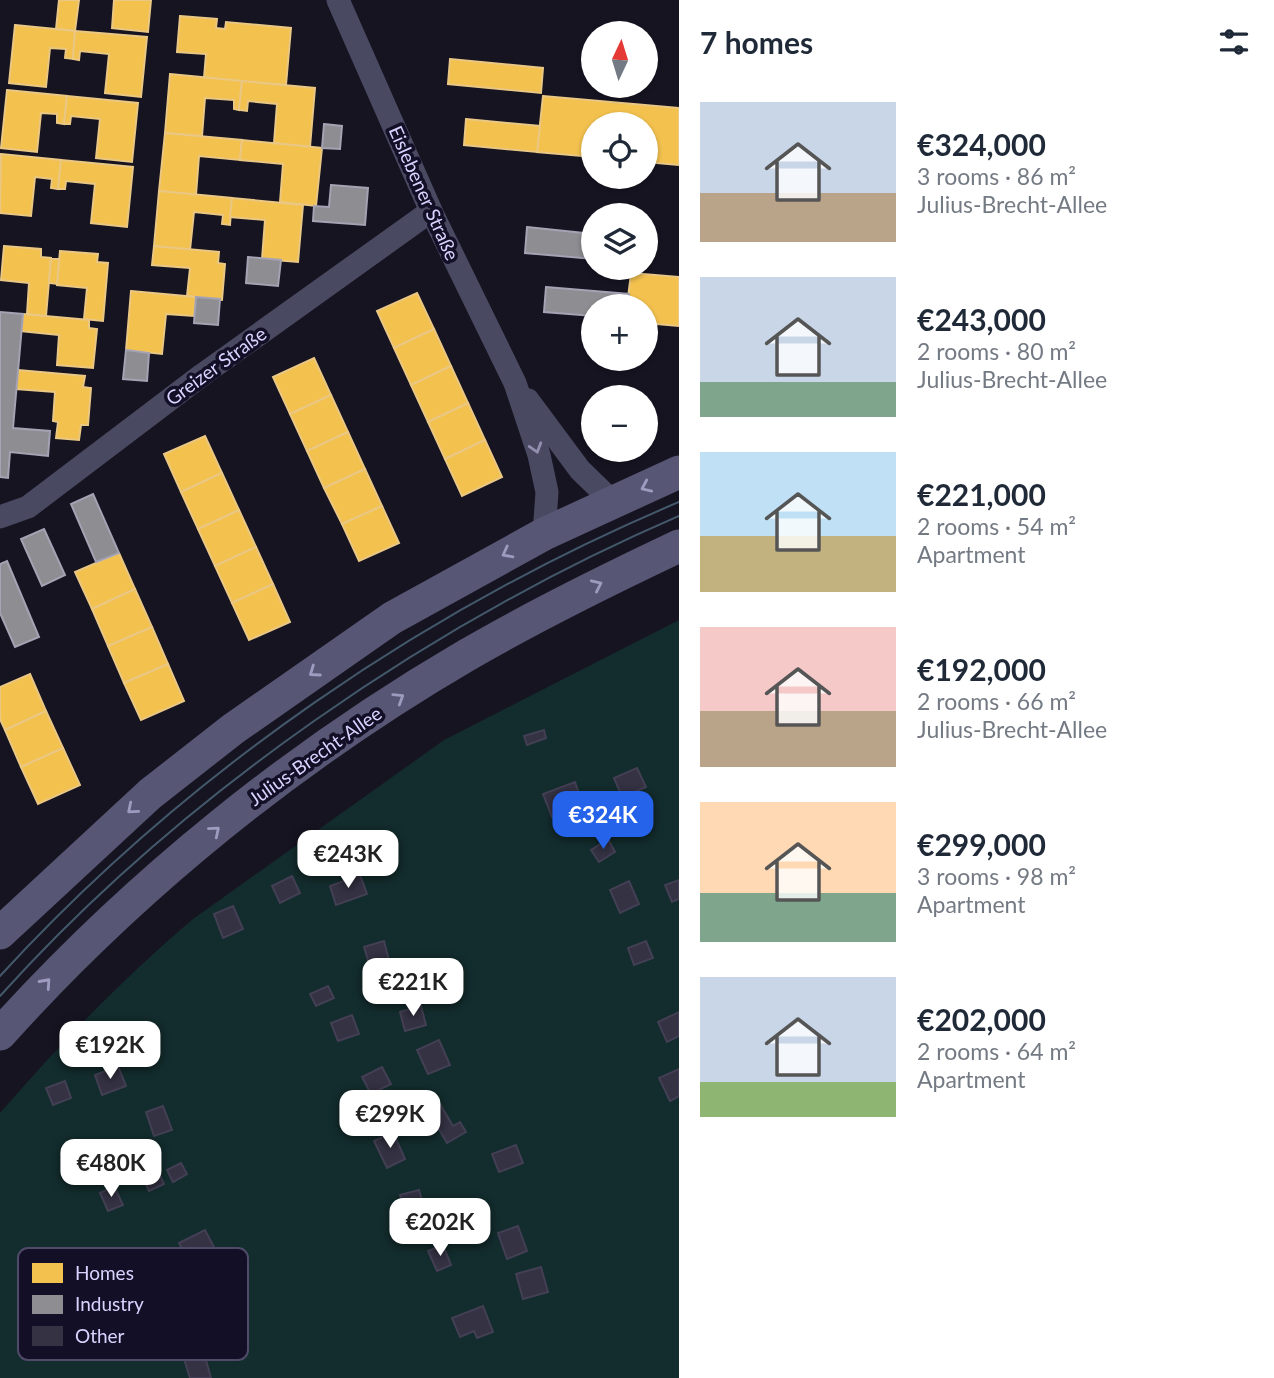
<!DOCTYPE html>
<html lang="en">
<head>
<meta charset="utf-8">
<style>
  body { margin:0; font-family:Lato,sans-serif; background:#f2f2f3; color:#1f2937; height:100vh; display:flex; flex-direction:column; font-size:26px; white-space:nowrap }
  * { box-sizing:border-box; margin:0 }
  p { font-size:23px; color:#747a83 }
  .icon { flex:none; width:38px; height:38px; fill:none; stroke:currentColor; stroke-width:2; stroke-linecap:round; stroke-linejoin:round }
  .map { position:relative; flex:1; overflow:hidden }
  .side { display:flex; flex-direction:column; background:#fff; width:595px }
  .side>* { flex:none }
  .needle { width:46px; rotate:4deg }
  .buttons { position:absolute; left:581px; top:21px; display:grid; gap:14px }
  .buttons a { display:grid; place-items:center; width:77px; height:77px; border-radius:50%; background:#fff; box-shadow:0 2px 5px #0004; font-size:35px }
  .price { position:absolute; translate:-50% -60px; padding:0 16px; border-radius:14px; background:#fff; color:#222; font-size:23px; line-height:46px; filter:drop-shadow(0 2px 4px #0008) }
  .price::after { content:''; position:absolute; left:50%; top:42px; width:21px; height:16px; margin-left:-10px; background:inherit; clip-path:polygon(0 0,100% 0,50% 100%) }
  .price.on { background:#2563eb; color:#fff }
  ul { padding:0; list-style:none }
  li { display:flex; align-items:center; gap:21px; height:175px; padding:0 21px }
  li span { display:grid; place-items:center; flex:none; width:196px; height:140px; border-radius:0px; color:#555 }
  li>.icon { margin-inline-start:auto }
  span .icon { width:84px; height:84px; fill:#fffc; stroke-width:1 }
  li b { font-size:30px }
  h2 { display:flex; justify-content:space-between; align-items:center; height:84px; padding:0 21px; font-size:30px }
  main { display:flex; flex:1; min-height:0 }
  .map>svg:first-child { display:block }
</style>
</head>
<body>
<main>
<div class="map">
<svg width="679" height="1378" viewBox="0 0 679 1378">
  <rect width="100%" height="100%" fill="#161421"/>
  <!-- green -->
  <path fill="#132c2d" d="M679,620V1378H0V1113C59,1045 124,977 193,919L444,740Z"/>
  <!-- homes -->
  <g fill="#f2c14e" stroke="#eac783" stroke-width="2">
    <polygon points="59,0 79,0 75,31 56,29"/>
    <polygon points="114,0 151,0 148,32 112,28"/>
    <polygon points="180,16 217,19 216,28 225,29 226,22 291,28 286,85 204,78 206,54 177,52"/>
    <polygon points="15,25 75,31 73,59 65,58 66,49 50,48 46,87 9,83"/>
    <polygon points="75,31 147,37 141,97 105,93 109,54 80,51 79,60 73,59"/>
    <polygon points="450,59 543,68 541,93 448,84"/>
    <polygon points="170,74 242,81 239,110 234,109 234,100 205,98 202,136 165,133"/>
    <polygon points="242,81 315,88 310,147 274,143 277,104 248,101 247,111 239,110"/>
    <polygon points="7,90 67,96 64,124 57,123 57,114 41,113 37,152 1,148"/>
    <polygon points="67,96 138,103 132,162 96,158 100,119 71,116 70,124 64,124"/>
    <polygon points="543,96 679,108 679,165 646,162 646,124 593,124 593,157 537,152"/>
    <polygon points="466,119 540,126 537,152 464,145"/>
    <polygon points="165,133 242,140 240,160 199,156 196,195 159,191"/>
    <polygon points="242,140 322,148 316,206 280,202 283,164 240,160"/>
    <polygon points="1,154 61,160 58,189 51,188 52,179 35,177 31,216 0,213"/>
    <polygon points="61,160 133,167 127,227 91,223 95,184 66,181 65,189 58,189"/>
    <polygon points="159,191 232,198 230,225 222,224 223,215 194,212 190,250 154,246"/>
    <polygon points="232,198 303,205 298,262 262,259 265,220 230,217"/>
    <polygon points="4,246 41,249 41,257 51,258 46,316 27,314 29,283 1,280"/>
    <polygon points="154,246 219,252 218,263 225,264 222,300 187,296 190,268 152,265"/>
    <polygon points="60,251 98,254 97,262 108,263 103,321 84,319 87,288 57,285"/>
    <polygon points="51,259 59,259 57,284 49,283"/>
    <polygon points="631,273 679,277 679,326 646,323 646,306 627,306"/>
    <polygon points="131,291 196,297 194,316 166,314 162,354 126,350"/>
    <polygon points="417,293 434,329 394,348 377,311"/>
    <polygon points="23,314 89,320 89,328 97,329 93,368 57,365 59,335 21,331"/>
    <polygon points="434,329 451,366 411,385 394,348"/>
    <polygon points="314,358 331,395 290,414 273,377"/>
    <polygon points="451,366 468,403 428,422 411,385"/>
    <polygon points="18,370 85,376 83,387 91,388 88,425 81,425 79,440 56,438 58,422 53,421 55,392 16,389"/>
    <polygon points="331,395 348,432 307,451 290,414"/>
    <polygon points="468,403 485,440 445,459 428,422"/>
    <polygon points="348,432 365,469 324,488 307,451"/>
    <polygon points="205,436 222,473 181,492 164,454"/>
    <polygon points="485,440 502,477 462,496 445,459"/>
    <polygon points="365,469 382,506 342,524 324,488"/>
    <polygon points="222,473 239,510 198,529 181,492"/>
    <polygon points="382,506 399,543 359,561 342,524"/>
    <polygon points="239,510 256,547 215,566 198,529"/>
    <polygon points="256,547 273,584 232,603 215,566"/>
    <polygon points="119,553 135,589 92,609 75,572"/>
    <polygon points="273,584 290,622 249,640 232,603"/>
    <polygon points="135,589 152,627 108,646 92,609"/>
    <polygon points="152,627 168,664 124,683 108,646"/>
    <polygon points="168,664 184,701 141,720 124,683"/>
    <polygon points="30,674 46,711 5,730 0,719 0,687"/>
    <polygon points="46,711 63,748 21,767 5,730"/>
    <polygon points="63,748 80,785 38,804 21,767"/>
  </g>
  <!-- industry -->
  <g fill="#8d8d92" stroke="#a4a2b3" stroke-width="2">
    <polygon points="324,124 342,126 340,149 322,148"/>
    <polygon points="331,185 368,188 365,225 313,221 314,206 329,207"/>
    <polygon points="527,227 593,234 593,259 525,253"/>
    <polygon points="248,257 281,260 278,286 246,283"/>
    <polygon points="546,287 629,294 627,306 593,306 593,316 544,312"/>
    <polygon points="196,297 220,299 218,325 194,323"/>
    <polygon points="0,312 23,314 13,428 50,431 48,456 10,452 8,478 0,477"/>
    <polygon points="126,350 149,353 147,381 123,379"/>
    <polygon points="93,494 119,553 96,562 71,504"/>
    <polygon points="44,529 65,575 42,586 21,539"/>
    <polygon points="7,561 39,637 15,647 0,613 0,564"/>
  </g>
  <!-- building -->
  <g fill="#343243" stroke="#433f54" stroke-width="2">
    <polygon points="544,730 546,738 527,745 524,736"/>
    <polygon points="637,768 646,787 622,797 614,778"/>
    <polygon points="575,782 583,805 552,817 543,794"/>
    <polygon points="608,839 615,852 599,862 591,850"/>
    <polygon points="360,875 367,894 336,905 330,886"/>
    <polygon points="292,876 300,893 280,903 272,886"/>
    <polygon points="679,880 679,899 672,902 665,885"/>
    <polygon points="629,881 639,904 620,913 610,890"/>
    <polygon points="233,906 243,929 223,938 214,914"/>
    <polygon points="384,941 390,964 371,970 364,947"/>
    <polygon points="646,941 653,958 634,965 628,948"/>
    <polygon points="328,986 334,998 316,1006 310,994"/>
    <polygon points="421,1006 426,1025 405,1031 400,1012"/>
    <polygon points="679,1012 679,1036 667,1042 658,1022"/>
    <polygon points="352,1015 359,1034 338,1041 331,1023"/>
    <polygon points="439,1040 450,1065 428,1074 417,1050"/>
    <polygon points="118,1066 126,1086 102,1095 95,1075"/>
    <polygon points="382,1067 391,1084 371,1094 362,1077"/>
    <polygon points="679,1069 679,1096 670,1101 659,1078"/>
    <polygon points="65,1081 71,1098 53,1105 46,1088"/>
    <polygon points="440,1104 453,1126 460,1122 466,1132 447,1143 428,1111"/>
    <polygon points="163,1106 172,1130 154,1136 146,1112"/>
    <polygon points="393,1132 405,1159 387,1168 374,1141"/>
    <polygon points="516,1145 523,1163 499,1172 492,1154"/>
    <polygon points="81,1147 90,1173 71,1180 61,1154"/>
    <polygon points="181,1163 187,1174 173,1182 167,1170"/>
    <polygon points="157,1169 164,1184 149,1191 142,1176"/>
    <polygon points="114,1186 123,1205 108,1211 100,1193"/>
    <polygon points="419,1190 427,1218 409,1224 400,1195"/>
    <polygon points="518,1226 527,1251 507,1259 498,1233"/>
    <polygon points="205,1230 215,1249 189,1262 179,1243"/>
    <polygon points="443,1245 451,1265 437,1271 428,1251"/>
    <polygon points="541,1267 548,1292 523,1299 516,1274"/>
    <polygon points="483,1306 493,1332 477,1338 474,1331 460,1337 452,1318"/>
    <polygon points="204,1353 211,1378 190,1378 184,1359"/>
  </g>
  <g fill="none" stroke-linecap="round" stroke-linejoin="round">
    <!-- minor -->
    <g stroke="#4a4962" stroke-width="23">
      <polyline points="338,0 431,211 515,383 539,455 547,492 544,534"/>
      <polyline points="528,400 580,470 612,501"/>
      <polyline points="0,517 28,507 202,375 431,211"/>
    </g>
    <!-- secondary -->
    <g stroke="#575674" stroke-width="33">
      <polyline points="0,933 150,794 233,729 392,618 544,534 679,472"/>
      <path d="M0,1034C134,885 294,756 467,655C536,615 607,580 679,546"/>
    </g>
    <!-- tram -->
    <g stroke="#43596b" stroke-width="2">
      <path d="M0,976C187,772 425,609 679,502"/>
      <path d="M0,996C181,795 431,623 679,516"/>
    </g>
  </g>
  <!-- one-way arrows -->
  <defs><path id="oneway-chevron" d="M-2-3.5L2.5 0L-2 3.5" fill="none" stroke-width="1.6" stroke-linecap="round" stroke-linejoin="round" transform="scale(1.75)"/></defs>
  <use stroke="#928eb0" href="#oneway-chevron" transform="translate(536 448) rotate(73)"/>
  <g stroke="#9e9bc0">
    <use href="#oneway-chevron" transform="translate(646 487) rotate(156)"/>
    <use href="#oneway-chevron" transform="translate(507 553) rotate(152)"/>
    <use href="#oneway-chevron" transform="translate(597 585) rotate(-25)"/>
    <use href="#oneway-chevron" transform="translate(314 672) rotate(145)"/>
    <use href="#oneway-chevron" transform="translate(399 698) rotate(-32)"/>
    <use href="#oneway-chevron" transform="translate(132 809) rotate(140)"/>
    <use href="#oneway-chevron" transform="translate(215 831) rotate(-40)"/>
    <use href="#oneway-chevron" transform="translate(46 983) rotate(-48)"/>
  </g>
  <g text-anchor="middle" stroke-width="7" stroke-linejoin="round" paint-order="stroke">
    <!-- street labels -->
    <g font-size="19" fill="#d9d4ff" stroke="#130f26">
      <text transform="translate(424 193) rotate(66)" y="7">Eislebener Straße</text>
      <text transform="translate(216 366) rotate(-36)" y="7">Greizer Straße</text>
      <text transform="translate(315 756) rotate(-35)" y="7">Julius-Brecht-Allee</text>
    </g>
  </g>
  <!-- legend -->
  <rect x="18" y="1248" width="230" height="112" rx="10" fill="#130f26" stroke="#4e4a67" stroke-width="2"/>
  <rect x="32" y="1263" width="31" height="20" fill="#f2c14e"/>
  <rect x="32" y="1295" width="31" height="19" fill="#8d8d92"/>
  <rect x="32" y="1326" width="31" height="20" fill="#343243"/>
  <g font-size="19" fill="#d9d4ff">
    <text x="75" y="1280">Homes</text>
    <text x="75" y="1311">Industry</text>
    <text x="75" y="1343">Other</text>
  </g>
</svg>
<div class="buttons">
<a><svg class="needle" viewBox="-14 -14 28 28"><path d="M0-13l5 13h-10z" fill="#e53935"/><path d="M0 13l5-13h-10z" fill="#747a83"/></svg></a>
<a><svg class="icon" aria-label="locate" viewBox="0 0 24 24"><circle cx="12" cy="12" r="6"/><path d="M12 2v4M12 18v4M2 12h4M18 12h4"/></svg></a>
<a><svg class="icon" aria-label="layers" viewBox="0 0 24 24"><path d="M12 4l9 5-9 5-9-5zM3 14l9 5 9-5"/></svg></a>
<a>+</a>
<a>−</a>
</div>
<b class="price on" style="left:603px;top:851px">€324K</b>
<b class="price" style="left:348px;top:890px">€243K</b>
<b class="price" style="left:413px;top:1018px">€221K</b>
<b class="price" style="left:110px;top:1081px">€192K</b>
<b class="price" style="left:390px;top:1150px">€299K</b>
<b class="price" style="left:111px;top:1199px">€480K</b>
<b class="price" style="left:440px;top:1258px">€202K</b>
</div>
<section class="side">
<h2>7 homes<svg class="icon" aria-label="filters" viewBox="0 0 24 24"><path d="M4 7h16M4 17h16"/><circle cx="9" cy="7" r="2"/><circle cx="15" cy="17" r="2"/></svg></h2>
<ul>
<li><span style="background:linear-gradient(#c9d6e8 65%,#b9a48a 0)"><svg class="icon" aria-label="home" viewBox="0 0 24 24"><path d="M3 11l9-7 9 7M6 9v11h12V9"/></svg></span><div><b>€324,000</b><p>3 rooms · 86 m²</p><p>Julius-Brecht-Allee</p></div></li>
<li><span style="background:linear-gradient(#c9d6e8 75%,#7fa58c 0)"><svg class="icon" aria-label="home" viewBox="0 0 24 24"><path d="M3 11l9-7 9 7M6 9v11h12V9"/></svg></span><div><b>€243,000</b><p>2 rooms · 80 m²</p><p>Julius-Brecht-Allee</p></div></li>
<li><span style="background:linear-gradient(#bfe0f5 60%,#c2b280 0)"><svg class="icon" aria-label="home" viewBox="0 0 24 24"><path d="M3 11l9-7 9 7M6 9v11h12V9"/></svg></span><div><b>€221,000</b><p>2 rooms · 54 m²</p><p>Apartment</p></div></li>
<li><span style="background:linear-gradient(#f6c9c9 60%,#b9a48a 0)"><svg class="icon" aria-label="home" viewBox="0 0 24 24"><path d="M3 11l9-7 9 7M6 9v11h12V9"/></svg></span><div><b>€192,000</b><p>2 rooms · 66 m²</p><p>Julius-Brecht-Allee</p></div></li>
<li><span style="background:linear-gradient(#ffd9b3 65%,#7fa58c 0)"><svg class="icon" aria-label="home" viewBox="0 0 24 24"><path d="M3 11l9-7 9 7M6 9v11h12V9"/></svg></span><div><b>€299,000</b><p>3 rooms · 98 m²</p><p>Apartment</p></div></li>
<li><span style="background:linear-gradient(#c9d6e8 75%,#8fb573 0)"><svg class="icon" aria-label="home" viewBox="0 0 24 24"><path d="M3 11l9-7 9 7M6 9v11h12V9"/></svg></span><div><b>€202,000</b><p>2 rooms · 64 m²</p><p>Apartment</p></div></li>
</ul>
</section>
</main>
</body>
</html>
